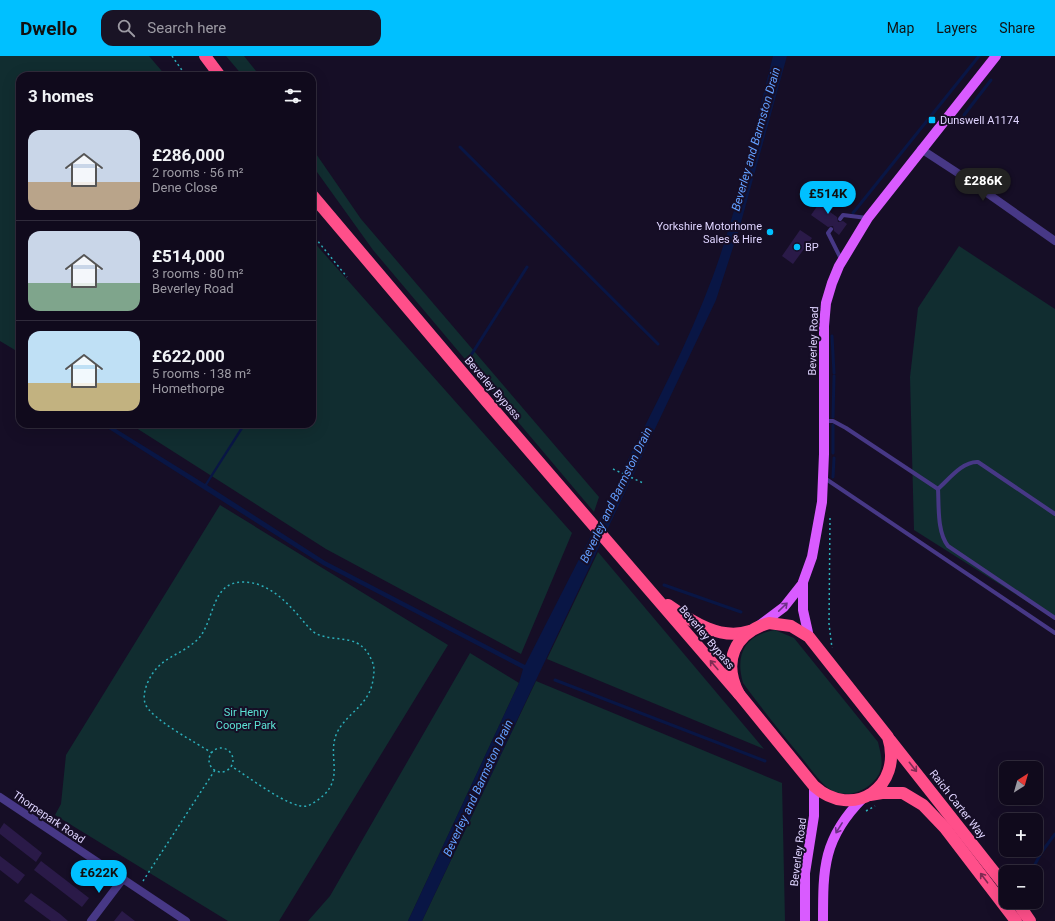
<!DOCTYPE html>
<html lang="en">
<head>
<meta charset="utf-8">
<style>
  body { margin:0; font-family:Roboto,sans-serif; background:#191325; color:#f1f3f6; height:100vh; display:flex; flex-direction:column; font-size:15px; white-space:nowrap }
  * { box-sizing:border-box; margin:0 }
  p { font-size:13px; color:#9c9aa3 }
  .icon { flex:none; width:22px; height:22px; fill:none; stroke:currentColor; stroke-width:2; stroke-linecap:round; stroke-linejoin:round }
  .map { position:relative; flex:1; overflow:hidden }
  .sheet { position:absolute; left:16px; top:16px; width:300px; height:356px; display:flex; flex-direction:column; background:#100a1c; border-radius:12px; box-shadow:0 4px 16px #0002,0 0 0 1px #302b3b }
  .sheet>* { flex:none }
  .needle { width:26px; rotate:37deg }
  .fabs { position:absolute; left:999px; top:705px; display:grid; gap:8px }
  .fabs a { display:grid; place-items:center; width:44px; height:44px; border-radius:8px; background:#100a1c; box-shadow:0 4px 16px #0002,0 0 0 1px #302b3b; font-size:20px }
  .price { position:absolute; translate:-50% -34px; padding:0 9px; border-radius:14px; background:#00c0ff; color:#111; font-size:13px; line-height:26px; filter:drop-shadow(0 1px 2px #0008) }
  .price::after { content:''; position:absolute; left:50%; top:24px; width:12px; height:9px; margin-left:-6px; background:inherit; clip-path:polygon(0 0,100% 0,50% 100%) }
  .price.current { background:#222; color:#fff }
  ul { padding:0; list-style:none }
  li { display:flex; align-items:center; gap:12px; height:100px; padding:0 12px }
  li+li { border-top:1px solid #302b3b }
  li span { display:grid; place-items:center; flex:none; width:112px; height:80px; border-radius:12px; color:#555 }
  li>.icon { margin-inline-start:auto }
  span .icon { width:48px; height:48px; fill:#fffc; stroke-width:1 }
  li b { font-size:17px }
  h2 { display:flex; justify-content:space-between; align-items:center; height:48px; padding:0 12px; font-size:17px }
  header { display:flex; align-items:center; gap:24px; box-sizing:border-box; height:56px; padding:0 20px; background:#00c0ff; color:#111 }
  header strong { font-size:19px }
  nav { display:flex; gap:22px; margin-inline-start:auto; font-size:14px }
  .search { width:280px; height:36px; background:#191325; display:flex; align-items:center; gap:10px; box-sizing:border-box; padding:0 14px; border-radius:12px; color:#9c9aa3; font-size:15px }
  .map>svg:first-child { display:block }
</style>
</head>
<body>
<header>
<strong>Dwello</strong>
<div class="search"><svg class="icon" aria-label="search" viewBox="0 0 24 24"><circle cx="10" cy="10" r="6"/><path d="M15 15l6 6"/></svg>Search here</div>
<nav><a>Map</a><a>Layers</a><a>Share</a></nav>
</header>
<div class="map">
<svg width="1055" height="865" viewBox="0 0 1055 865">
  <rect width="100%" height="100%" fill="#160e26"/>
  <!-- green -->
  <g fill="#112d30">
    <polygon points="0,0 149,0 166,20 20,20 20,297 0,285"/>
    <polygon points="226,0 244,0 260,20 243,20"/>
    <polygon points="312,92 361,163 599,441 594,456 373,194 312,109"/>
    <polygon points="312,184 572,477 521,598 326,493 130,368 312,368"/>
    <polygon points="959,190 1055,253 1055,559 1053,562 914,474 910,321 918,252"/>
    <polygon points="220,449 448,589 279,865 228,865 55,759 61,748 66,699"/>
    <polygon points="598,496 764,693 547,603"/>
    <path d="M775,574L794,582L878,686C882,703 886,715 871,728C859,738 846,741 831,734C822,729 809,711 802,702C782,678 762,653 743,627C735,599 744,579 775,574Z"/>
    <polygon points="470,597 519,627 408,865 308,865 330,840"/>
    <polygon points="536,625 782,727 785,865 422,865"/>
  </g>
  <!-- water -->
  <path fill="#091645" d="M773,0H787L740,170L716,244L422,865H408L519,627L523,613L323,509L101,368H108L205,428L243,368H246L207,429L325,505L525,609L620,423L621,418C653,353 688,288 713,220C739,149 754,73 773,0Z"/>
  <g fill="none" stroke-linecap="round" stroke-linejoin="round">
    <!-- stream -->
    <g stroke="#091645" stroke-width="3">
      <polyline points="964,59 991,24"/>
      <polyline points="460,91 658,288"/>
      <polyline points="853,157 979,0"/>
      <polyline points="832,280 834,317"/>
      <polyline points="468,304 527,211"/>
      <polyline points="833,361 834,320"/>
      <polyline points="833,397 833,369"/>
      <polyline points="833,421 834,402"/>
      <polyline points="664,529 741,556"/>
      <polyline points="555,624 765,705"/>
      <polyline points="1031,816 1041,797 1055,778"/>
    </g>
  </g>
  <!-- building -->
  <g fill="#2a1a48">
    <polygon points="825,139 836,147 830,156 837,161 838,166 843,165 847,168 839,179 834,175 833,170 828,171 811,159"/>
    <polygon points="800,174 812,182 793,208 782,200"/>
    <polygon points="4,767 42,797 36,806 0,778 0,773"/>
    <polygon points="0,800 25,819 18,828 0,814"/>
    <polygon points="41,805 89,842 82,851 34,814"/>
    <polygon points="31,837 60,858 68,865 51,865 24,845"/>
    <polygon points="122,855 135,865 114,865"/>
  </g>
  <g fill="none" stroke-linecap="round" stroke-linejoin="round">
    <!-- path -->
    <g stroke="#2caeba" stroke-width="1.5" stroke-dasharray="2 3" stroke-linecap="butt">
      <polyline points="172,0 186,20"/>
      <polyline points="312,178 347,221"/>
      <polyline points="613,413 643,427"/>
      <polyline points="830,462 829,568 832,592"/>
      <circle cx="221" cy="704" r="12"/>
      <path d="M212,697C197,687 150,663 145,647C143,640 145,634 147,628C159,599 181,601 199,582C215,563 211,526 243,526C269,526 288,547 303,565C307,569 310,574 315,577C327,584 345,581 357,587C365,592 368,596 372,605C375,612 374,617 373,624C369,651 345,657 336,679C328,701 343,720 324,739C319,743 313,748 307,750C291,754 246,719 231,710"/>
      <polyline points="866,755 875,750"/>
      <polyline points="143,825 215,714"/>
    </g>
    <!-- lane -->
    <g stroke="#473886" stroke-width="4">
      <polyline points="840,163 843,159 867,162"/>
      <polyline points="831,173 828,177 842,205"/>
      <polyline points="824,365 833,365 846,372 938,433"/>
      <polyline points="823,421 1055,577"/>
      <path d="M938,433C939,450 937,476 948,490L1055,562"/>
      <path d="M938,433C949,423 963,405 978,406L1055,458"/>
    </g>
    <!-- street -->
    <g stroke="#473886" stroke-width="8">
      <polyline points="921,93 967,123 1055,185"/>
      <polyline points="0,741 186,865"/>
      <polyline points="91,865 122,824"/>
    </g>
    <!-- primary -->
    <g stroke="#d95bff" stroke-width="10">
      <polyline points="760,569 784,551 803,527"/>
      <polyline points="809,581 803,554 803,526 812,501 822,446 824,398 824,270 826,247 832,227 839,210 868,162 996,0"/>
      <polyline points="805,865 805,817 814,760 814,730"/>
      <path d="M823,865C823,812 823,782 863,742"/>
    </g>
    <!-- highway -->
    <g stroke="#ff4f8a" stroke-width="12">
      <polyline points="205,0 220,20"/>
      <polyline points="312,139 488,347 739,638"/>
      <path d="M668,549C692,566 721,585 750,575"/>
      <path d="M769,567L791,570L809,581L888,681C904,731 853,765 814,730L739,638C722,606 734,577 769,567Z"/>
      <polyline points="890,684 1006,831"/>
      <polyline points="870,739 882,737 903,737 923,749 945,772 1016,865"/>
      <polyline points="1017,846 1030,865"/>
    </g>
  </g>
  <!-- one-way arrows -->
  <defs><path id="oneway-shaft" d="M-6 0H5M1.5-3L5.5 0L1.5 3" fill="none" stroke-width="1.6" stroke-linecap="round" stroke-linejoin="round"/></defs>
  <g stroke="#6e3188">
    <use href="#oneway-shaft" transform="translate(783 551) rotate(-44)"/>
    <use href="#oneway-shaft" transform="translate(839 772) rotate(122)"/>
  </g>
  <g stroke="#7f2b53">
    <use href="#oneway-shaft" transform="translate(714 609) rotate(-130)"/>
    <use href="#oneway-shaft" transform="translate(913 711) rotate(52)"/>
    <use href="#oneway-shaft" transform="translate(984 822) rotate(-127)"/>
  </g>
  <!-- markers -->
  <g fill="#00c0ff" stroke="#160e26" stroke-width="1.5">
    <rect x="928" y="60" width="8" height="8" rx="2"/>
    <circle cx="770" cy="176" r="4"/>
    <circle cx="797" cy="191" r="4"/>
  </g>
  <g text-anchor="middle" stroke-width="4" stroke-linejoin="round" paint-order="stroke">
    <!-- poi labels -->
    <g font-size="11" fill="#dfd4ff" stroke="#160e26" text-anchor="start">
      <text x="940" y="68">Dunswell A1174</text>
      <text x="762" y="174" text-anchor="end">Yorkshire Motorhome<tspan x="762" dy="13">Sales &amp; Hire</tspan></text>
      <text x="805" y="195">BP</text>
    </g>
    <!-- street labels -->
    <g font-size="11" fill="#dfd4ff" stroke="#160e26">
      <text transform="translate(813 285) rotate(-88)" y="4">Beverley Road</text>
      <text transform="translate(493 332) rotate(49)" y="4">Beverley Bypass</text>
      <text transform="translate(707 581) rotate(50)" y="4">Beverley Bypass</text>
      <text transform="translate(958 748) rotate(52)" y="4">Raich Carter Way</text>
      <text transform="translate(49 761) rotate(34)" y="4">Thorpepark Road</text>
      <text transform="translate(798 796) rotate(-83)" y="4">Beverley Road</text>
    </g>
    <!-- park labels -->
    <g font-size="11" fill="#5ce2d4" stroke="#160e26">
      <text x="246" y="660">Sir Henry<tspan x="246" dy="13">Cooper Park</tspan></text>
    </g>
    <!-- water labels -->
    <g font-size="12" font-style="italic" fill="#629fff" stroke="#160e26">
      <text transform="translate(756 83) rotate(-74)" y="4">Beverley and Barmston Drain</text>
      <text transform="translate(616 439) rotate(-64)" y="4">Beverley and Barmston Drain</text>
      <text transform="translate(478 732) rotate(-65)" y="4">Beverley and Barmston Drain</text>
    </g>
  </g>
</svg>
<div class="fabs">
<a><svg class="needle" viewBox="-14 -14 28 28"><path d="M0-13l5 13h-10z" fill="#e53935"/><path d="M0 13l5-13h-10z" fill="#9c9aa3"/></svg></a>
<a>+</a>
<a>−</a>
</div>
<b class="price current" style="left:983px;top:146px">£286K</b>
<b class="price" style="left:828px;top:159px">£514K</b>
<b class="price" style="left:99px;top:838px">£622K</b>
<section class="sheet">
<h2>3 homes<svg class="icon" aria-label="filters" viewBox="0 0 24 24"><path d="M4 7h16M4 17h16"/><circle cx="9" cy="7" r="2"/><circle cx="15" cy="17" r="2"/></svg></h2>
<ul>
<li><span style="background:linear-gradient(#c9d6e8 65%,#b9a48a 0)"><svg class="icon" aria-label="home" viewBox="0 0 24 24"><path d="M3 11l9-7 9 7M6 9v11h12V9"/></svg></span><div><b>£286,000</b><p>2 rooms · 56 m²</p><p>Dene Close</p></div></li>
<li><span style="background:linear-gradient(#c9d6e8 65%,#7fa58c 0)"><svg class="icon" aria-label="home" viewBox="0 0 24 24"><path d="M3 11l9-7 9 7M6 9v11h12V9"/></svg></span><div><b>£514,000</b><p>3 rooms · 80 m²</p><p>Beverley Road</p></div></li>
<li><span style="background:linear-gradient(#bfe0f5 65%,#c2b280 0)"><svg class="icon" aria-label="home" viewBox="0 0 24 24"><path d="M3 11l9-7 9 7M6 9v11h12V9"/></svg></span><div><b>£622,000</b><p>5 rooms · 138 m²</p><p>Homethorpe</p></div></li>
</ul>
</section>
</div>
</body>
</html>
